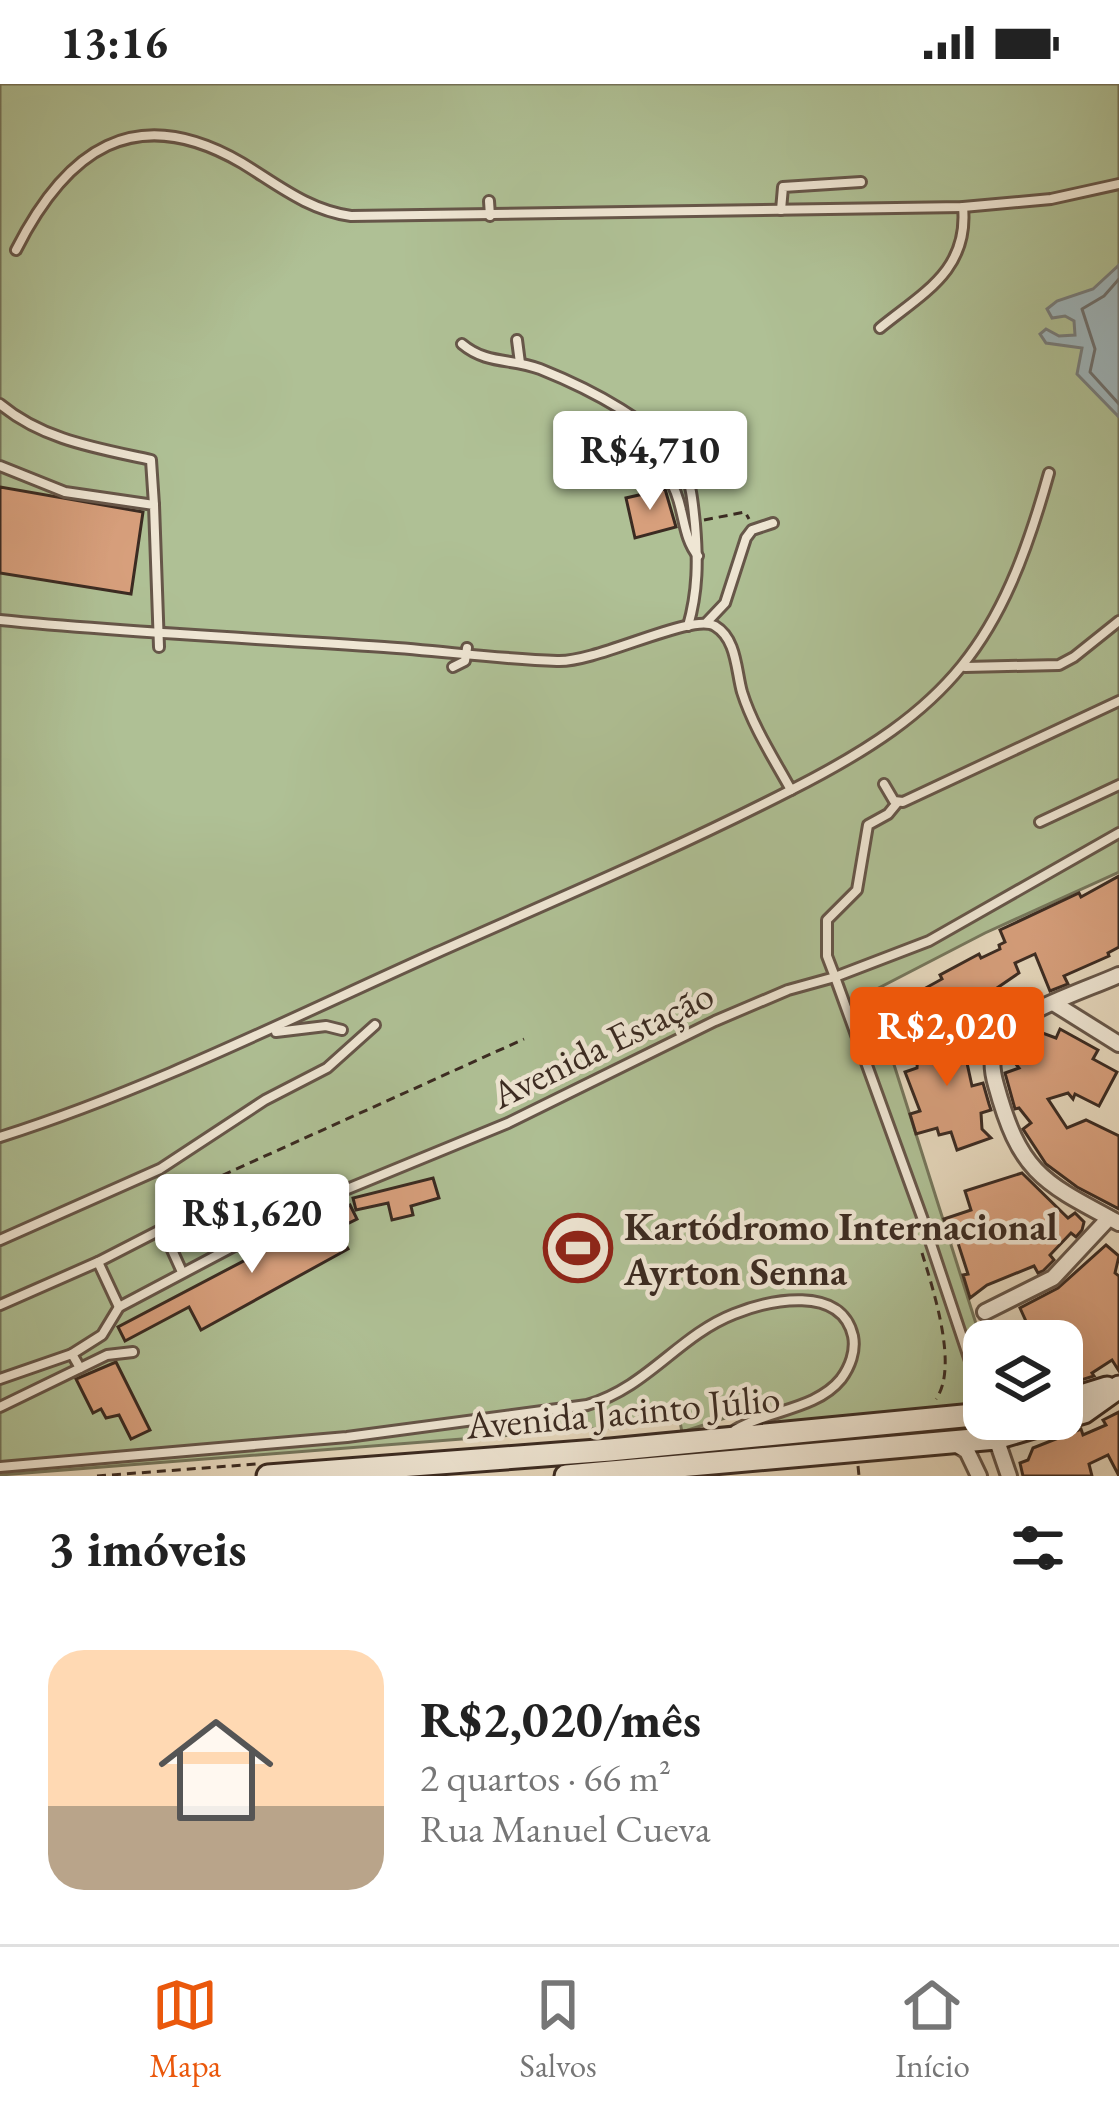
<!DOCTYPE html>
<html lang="pt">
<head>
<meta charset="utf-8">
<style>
  body { margin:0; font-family:"EB Garamond",serif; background:#f6f6f6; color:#222; height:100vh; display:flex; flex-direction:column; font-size:45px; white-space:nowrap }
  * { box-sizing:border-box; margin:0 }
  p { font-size:39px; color:#767676 }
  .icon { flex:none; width:66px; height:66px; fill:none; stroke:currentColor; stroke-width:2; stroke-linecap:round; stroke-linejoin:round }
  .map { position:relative; height:1392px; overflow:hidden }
  .panel { display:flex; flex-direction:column; background:#fff; flex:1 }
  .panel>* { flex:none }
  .buttons { position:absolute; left:963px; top:1236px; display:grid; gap:24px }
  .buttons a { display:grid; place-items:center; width:120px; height:120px; border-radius:24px; background:#fff; box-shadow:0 12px 48px #0002; font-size:60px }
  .price { position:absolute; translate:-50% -102px; padding:0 27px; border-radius:12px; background:#fff; color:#222; font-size:39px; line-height:78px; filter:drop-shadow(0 3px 6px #0008) }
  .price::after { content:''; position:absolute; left:50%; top:72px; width:36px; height:27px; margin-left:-18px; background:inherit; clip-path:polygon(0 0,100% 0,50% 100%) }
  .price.current { background:#ea580c; color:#fff }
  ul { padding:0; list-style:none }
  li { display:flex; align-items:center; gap:36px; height:300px; padding:0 48px }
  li+li { border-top:3px solid #e0e0e0 }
  li span { display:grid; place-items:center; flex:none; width:336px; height:240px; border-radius:36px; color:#555 }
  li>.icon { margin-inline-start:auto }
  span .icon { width:144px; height:144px; fill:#fffc; stroke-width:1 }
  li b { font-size:51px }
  h2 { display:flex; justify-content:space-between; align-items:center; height:144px; padding:0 48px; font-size:51px }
  .status { display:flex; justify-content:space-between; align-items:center; height:84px; padding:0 60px; background:#fff; direction:ltr }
  .status svg { height:33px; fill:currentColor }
  .tabs { display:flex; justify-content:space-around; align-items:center; height:168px; border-top:3px solid #e0e0e0; background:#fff; font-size:33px; color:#767676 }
  .tabs a { display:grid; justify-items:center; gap:6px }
  .tabs .current { color:#ea580c }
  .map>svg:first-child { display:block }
</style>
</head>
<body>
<div class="status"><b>13:16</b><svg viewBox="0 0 49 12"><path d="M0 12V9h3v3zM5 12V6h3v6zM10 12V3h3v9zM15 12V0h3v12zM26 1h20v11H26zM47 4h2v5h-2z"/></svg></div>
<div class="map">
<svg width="1119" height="1392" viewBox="0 0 1119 1392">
  <rect width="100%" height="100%" fill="#e6d8bd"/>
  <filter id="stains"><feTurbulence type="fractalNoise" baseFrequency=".00167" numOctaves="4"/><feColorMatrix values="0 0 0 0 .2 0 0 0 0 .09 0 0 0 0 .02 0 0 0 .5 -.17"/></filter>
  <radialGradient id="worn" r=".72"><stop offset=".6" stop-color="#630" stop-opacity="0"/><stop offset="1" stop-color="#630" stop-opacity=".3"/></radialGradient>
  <!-- green -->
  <polygon fill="#afc095" stroke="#75765c" stroke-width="3" points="0,0 1119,0 1119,788 985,849 871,908 984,1265 984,1322 770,1339 765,1321 682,1348 680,1338 0,1391"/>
  <!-- water -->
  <polygon fill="#9db6bd" stroke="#767e7f" stroke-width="3" points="1119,181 1119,331 1118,332 1077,290 1082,264 1046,259 1040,250 1046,245 1059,252 1075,251 1074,237 1065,232 1052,234 1047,225 1057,217 1093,205"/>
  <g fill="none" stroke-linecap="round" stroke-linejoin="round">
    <!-- shore -->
    <polyline stroke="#6c7070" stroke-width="3" points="1119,195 1104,212 1082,225 1095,265 1090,288 1119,320"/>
  </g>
  <!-- building -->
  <g fill="#d79f7c" stroke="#3b2b22" stroke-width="3">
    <polygon points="0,403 143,428 131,510 0,489"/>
    <polygon points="665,405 676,443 635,454 626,414"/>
    <polygon points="1119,792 1119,863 1108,869 1109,872 1064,892 1068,900 1050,907 1035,870 1015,879 1019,889 997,904 1003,915 964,935 951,912 931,923 922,906 942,895 940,891 979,870 981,874 1000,865 999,861 1005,858 1000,846 1079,809 1081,813"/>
    <polygon points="920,937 983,964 967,967 967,979 972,1002 983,999 989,1020 991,1026 981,1029 982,1045 991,1054 957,1066 951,1048 939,1051 937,1044 916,1050 910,1030 920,1027 905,988 917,984"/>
    <polygon points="1060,945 1098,966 1093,975 1117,988 1099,1022 1075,1010 1073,1015 1068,1009 1048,1015 1067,1044 1086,1036 1119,1052 1119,1125 1077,1103 1046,1080 1023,1045 1031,1039 1019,1024 1015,1025 1005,989 1019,984 1012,975 1034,959 1040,948 1056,954"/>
    <polygon points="1022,1089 1068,1134 1075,1129 1084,1138 1082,1146 1076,1153 1071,1149 1050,1171 1054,1176 1043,1187 1038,1189 1034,1182 987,1201 970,1214 963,1191 968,1190 957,1156 952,1158 944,1135 971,1126 965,1107"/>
    <polygon points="433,1094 439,1114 411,1122 413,1131 392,1136 388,1119 356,1126 353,1114"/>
    <polygon points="350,1121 357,1135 337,1145 348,1165 201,1246 189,1223 125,1257 118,1243"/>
    <polygon points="1106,1161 1119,1172 1115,1189 1119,1192 1119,1287 1112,1276 1092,1289 1094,1292 1062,1302 1062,1257 1035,1257 1020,1224 1058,1204"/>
    <polygon points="116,1278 150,1346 131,1355 119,1331 106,1334 101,1325 93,1329 76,1295"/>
    <polygon points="1119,1328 1119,1392 1108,1371 1089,1380 1092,1392 1023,1392 1020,1379 1028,1376 1033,1364 1081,1345 1083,1351 1106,1341 1103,1336"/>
  </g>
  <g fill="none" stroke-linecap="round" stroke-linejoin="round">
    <!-- lane casing -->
    <g stroke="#665649" stroke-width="14">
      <g id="lane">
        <polyline points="489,117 490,132"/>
        <polyline points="781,126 783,103 861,98"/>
        <path d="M16,166C66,67 134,16 242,79C278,101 308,126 351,132L963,123L1051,115L1119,100"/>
        <path d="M880,244C923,209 969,186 963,123"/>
        <polyline points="517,256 520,279"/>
        <path d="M462,260C487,281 512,274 540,285C585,303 662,340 684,385C692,402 693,422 695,440C698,476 698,507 688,542"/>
        <path d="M0,320C43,356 97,364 151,376L154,421"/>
        <path d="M589,354C640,360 669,373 681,426C685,442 687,459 698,472"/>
        <polyline points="0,382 65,408 154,421 159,563"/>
        <path d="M0,536C128,549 256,554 384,563C442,567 499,575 557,577C597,579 692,528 715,542C737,555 736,587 742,608C753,643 774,675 791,706C951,625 1001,561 1049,389"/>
        <polyline points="707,538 725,519 746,454 752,446 773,439"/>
        <polyline points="453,583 465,577 467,564"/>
        <polyline points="965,583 1059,581 1074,573 1119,537"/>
        <polyline points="884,700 894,717 903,718 1119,617"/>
        <polyline points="1040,738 1119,701"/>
        <polyline points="276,948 326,942 342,946"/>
        <path d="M0,1053C151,1005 291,934 436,869C555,816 674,766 791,706"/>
        <polyline points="163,1146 182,1188"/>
        <polyline points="0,1156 160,1085 265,1016 327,984 375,941"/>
        <polyline points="98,1178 119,1223"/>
        <polyline points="0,1221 98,1178 244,1103"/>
        <polyline points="72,1270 102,1251 119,1223 323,1115 508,1039 715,937 788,906 835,893 827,872 827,836 857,806 868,741 888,730 897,719"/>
        <polyline points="0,1295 72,1270 80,1284"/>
        <polyline points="984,1319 922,1133 835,893 929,857 1119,749"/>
        <polyline points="0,1323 107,1271 133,1268"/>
        <path d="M0,1383L347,1353L587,1321C648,1303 678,1252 734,1230C769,1216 841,1200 853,1252C856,1267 850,1283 841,1295C816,1326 767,1326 735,1346"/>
      </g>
    </g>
    <!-- street casing -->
    <g stroke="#665649" stroke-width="20">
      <g id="street">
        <path d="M1119,891C1088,905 1025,925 1003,949C990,963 991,984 996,1001C1020,1089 1042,1098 1119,1139"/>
        <polyline points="1055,920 1119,960"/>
        <polyline points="985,1228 1053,1194 1109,1134"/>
        <polyline points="996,1354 1009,1392"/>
        <polyline points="954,1359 967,1367 979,1392"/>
      </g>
    </g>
    <!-- secondary casing -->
    <g stroke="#3b2b22" stroke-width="27">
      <g id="secondary">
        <polyline points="1062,1318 1107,1304"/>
        <polyline points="268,1392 610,1366 984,1330"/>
        <polyline points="566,1392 996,1354 1084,1328 1119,1303"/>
      </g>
    </g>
    <!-- path -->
    <g stroke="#3b2b22" stroke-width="3" stroke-dasharray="9 6" stroke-linecap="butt">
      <polyline points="704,436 745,428 749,435"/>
      <polyline points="221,1104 218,1096 223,1091 524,955"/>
      <path d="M922,1169C933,1205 959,1283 936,1315"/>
      <polyline points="858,1382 859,1392"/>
      <polyline points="97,1392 257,1380"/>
    </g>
    <!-- lane -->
    <use href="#lane" stroke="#efe6d4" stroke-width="8"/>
    <!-- street -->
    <use href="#street" stroke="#efe6d4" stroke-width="14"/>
    <!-- secondary -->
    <use href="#secondary" stroke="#efe6d4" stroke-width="21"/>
  </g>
  <!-- icons -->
  <defs>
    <g id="stadium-ring" transform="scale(3.45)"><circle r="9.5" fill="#efe6d4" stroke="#8f2418" stroke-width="1.5"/><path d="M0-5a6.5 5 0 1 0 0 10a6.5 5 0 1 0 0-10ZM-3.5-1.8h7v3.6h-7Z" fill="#8f2418"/></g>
  </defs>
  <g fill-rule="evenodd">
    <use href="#stadium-ring" x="578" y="1164"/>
  </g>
  <g text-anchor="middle" stroke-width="9" stroke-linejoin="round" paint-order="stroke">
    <!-- street labels -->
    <g font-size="39" fill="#3b2b22" stroke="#efe6d4">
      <text transform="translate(602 960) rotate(-26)" y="14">Avenida Estação</text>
      <text transform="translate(623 1327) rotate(-5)" y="14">Avenida Jacinto Júlio</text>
    </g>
    <!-- poi labels -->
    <g font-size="39" font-weight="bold" fill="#3b2b22" stroke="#efe6d4" text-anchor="start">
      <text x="624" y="1156">Kartódromo Internacional<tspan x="624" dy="45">Ayrton Senna</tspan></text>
    </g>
  </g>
  <rect width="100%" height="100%" filter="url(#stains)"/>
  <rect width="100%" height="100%" fill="url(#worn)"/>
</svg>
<div class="buttons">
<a><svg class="icon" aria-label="layers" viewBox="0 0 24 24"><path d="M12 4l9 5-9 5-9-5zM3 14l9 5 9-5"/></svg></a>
</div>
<b class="price" style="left:650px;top:429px">R$4,710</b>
<b class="price current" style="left:947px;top:1005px">R$2,020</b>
<b class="price" style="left:252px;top:1192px">R$1,620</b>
</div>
<section class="panel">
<h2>3 imóveis<svg class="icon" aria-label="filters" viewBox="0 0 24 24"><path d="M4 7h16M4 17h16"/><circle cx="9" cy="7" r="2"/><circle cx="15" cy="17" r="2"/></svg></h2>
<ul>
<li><span style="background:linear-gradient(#ffd9b3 65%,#b9a48a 0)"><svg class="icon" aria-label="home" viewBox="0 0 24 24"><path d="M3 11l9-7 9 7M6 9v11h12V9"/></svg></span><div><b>R$2,020/mês</b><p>2 quartos · 66 m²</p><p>Rua Manuel Cueva</p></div></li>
</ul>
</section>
<nav class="tabs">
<a class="current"><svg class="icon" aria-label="map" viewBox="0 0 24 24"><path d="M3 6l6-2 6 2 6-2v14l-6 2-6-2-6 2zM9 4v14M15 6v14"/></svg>Mapa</a>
<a><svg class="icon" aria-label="saved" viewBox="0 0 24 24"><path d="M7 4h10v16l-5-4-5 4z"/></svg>Salvos</a>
<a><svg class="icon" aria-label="home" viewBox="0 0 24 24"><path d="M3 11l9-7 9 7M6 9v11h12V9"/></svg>Início</a>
</nav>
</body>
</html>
